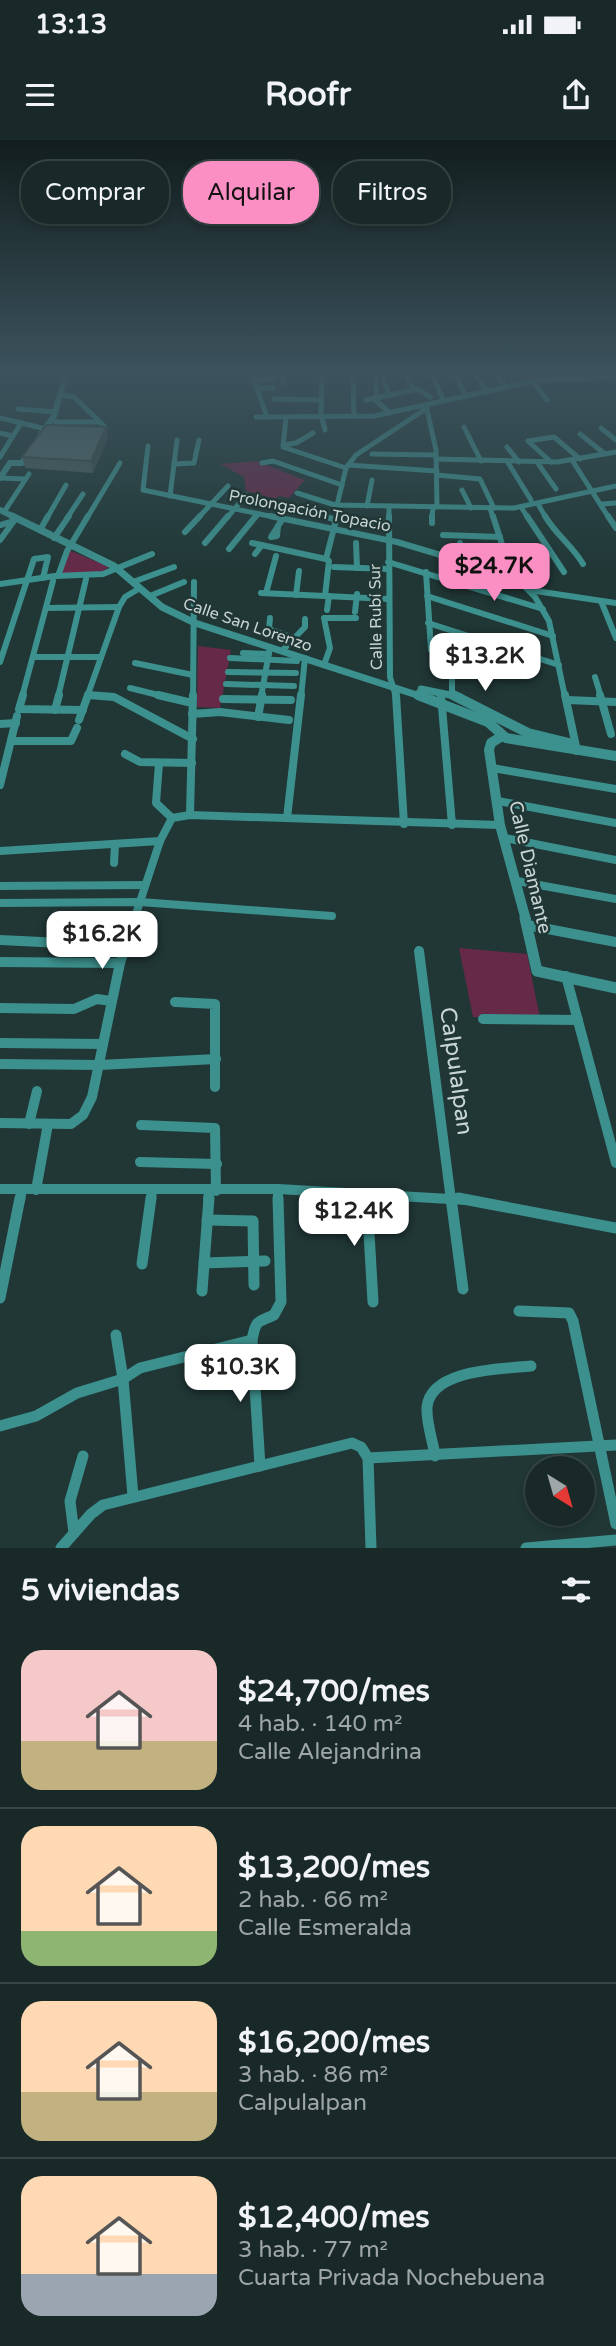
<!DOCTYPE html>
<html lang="es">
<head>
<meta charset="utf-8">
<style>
  body { margin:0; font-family:"Varela Round",sans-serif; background:#253534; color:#f1f3f6; height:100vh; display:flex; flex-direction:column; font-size:26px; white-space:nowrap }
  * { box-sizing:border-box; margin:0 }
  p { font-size:23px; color:#9fa6a8 }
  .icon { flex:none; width:38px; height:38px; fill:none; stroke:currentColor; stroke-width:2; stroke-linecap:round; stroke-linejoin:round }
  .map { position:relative; height:1408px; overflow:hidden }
  .sheet { display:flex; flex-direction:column; background:#182928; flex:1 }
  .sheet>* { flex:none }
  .banner { position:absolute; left:21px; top:21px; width:574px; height:63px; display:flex; gap:14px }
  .needle { width:46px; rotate:143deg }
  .controls { position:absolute; left:525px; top:1316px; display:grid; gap:14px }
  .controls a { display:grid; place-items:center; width:70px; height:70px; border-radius:50%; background:#182928; box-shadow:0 4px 10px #0003,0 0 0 2px #364545; font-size:35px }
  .price { position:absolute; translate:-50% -60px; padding:0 16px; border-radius:14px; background:#fff; color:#222; font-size:23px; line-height:46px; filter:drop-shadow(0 2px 4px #0008) }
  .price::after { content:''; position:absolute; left:50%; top:42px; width:21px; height:16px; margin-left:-10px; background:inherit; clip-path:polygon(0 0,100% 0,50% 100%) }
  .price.selected { background:#fb8fc3; color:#111 }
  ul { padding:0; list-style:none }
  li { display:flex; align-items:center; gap:21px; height:175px; padding:0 21px }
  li+li { border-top:2px solid #364545 }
  li span { display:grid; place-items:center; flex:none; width:196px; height:140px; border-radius:21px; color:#555 }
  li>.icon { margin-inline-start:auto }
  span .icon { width:84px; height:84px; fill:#fffc; stroke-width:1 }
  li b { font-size:30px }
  h2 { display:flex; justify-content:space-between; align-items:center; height:84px; padding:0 21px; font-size:30px }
  .pill { padding:0 24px; border-radius:28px; background:#182928; box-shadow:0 4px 10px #0003,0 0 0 2px #364545; font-size:24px; line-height:63px }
  .pill.selected { background:#fb8fc3; color:#111 }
  .status { display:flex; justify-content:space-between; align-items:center; height:49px; padding:0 35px; background:#182928; direction:ltr }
  .status svg { height:19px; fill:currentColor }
  header { display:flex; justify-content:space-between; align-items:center; height:91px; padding:0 21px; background:#182928; font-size:32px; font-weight:700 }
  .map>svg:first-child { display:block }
</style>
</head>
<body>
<div class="status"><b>13:13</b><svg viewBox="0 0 49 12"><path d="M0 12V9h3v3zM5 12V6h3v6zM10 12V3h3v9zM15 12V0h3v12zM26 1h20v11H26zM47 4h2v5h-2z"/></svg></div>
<header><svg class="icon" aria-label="menu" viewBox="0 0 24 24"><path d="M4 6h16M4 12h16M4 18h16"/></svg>Roofr<svg class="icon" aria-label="share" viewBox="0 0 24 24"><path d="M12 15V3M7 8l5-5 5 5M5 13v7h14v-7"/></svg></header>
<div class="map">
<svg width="616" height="1408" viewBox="0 0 616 1408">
  <rect width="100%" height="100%" fill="#203736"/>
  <!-- green -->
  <g fill="#662948">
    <polygon points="256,321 305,340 289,358 279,356 276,359 246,351 244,337 220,324"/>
    <polygon points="69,410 109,427 100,433 62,433"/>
    <polygon points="198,506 231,510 220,568 197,567"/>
    <polygon points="459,808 527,814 540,878 473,877"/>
  </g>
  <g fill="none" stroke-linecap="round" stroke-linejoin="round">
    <!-- minor-far4 -->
    <g stroke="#3c908d" stroke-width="5">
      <polyline points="252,234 267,277"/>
      <polyline points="281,234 284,243"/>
      <polyline points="322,234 321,275 325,290"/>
      <polyline points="353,234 354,276"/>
      <polyline points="375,234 377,258"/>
      <polyline points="382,234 389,255"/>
      <polyline points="407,234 413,250"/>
      <polyline points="432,234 444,261"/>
      <polyline points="455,234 466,256"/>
      <polyline points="475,234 487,251"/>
      <polyline points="496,234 506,247"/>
      <polyline points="254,241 273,239"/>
      <polyline points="535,244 547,260"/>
      <polyline points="257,249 273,248"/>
      <polyline points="61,255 74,257 105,287"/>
      <polyline points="274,259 322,260"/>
      <polyline points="374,259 390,273"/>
      <polyline points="366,260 418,249 430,257"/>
      <polyline points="426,265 436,310 437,367"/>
      <polyline points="18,269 56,272"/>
      <polyline points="256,277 374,276 539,240 616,237"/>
      <polyline points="286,277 283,307 346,328"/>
      <polyline points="0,278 46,289"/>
      <polyline points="56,282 100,282"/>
      <polyline points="464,287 481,321"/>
      <polyline points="601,288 616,300"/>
      <polyline points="0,293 13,296"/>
      <polyline points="580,294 605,314"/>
      <polyline points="528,301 554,297 580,319"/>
      <polyline points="528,301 551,322"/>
      <polyline points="283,305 296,303 313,293"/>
      <polyline points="148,306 143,350 279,378"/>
      <polyline points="507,307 519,322"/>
      <polyline points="372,314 436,315"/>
      <polyline points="0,317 21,283"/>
      <polyline points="436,319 557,322 616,312"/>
      <polyline points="572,320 609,378"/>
      <polyline points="507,321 531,360"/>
      <polyline points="537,322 556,349"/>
      <polyline points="262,323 273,321 342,345"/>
      <polyline points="174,324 194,323 199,300"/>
      <polyline points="348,325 437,331"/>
      <polyline points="437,335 480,339 494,368"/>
      <polyline points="0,338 25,339"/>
      <polyline points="462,350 471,368"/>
      <polyline points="297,353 335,365 514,368 616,346"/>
      <polyline points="170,356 177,300"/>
      <polyline points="538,364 546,378"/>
      <polyline points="602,364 616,363"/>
      <polyline points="337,365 346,328 356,315 427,268"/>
      <polyline points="367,366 372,340"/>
      <polyline points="389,366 389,378"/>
      <polyline points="296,367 329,378"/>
      <polyline points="521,367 528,378"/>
      <polyline points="490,368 493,378"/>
      <polyline points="4,372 29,334"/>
      <polyline points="47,378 66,345"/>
      <polyline points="67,378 83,354"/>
      <polyline points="87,378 120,323"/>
      <polyline points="198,378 228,346"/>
      <polyline points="227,378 246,355"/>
      <polyline points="255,378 258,374"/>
      <polyline points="432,378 433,367"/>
    </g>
    <!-- minor-far3 -->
    <g stroke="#3c908d" stroke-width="6">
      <polyline points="270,376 397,402 515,437 535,457 549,481 565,557"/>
      <polyline points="324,376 336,380 326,419 329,421 325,456"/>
      <polyline points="389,376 390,537 396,557"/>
      <polyline points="493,376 512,436"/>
      <polyline points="527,376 564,432"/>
      <path d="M545,376C556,395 572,405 583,424"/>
      <polyline points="608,376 616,388"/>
      <polyline points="350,382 388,383"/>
      <polyline points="432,383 432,376"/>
      <polyline points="0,385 14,381"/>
      <polygon points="278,386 277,396 271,397"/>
      <polyline points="278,386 282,380"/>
      <polyline points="40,390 48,376"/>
      <polyline points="185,392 200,376"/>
      <polyline points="443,395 500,397"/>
      <polyline points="54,398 69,376"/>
      <polyline points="0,400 16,378"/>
      <polyline points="205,403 228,376"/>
      <polyline points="252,403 326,419"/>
      <polyline points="356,403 357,428"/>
      <polyline points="460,403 460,421"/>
      <polyline points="229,409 256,376"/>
      <polyline points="255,414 262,405"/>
      <polyline points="477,417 508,422"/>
      <polyline points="388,422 543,469"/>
      <polyline points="334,427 388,429"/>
      <polyline points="426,432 431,510 482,527 518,526 526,515"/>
      <polyline points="58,436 67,411 88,376"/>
      <polyline points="133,442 174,427"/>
      <polyline points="0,444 55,436 103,434 152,414"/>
      <polyline points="529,450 616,463"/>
      <polyline points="261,453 389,459"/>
      <polyline points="266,453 276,416"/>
      <polyline points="296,455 299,431"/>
      <polyline points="150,456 184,442"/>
      <polyline points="427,456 553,496"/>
      <polyline points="601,461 616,498"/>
      <polyline points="46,468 119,467"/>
      <polyline points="327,470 329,456"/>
      <polyline points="355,472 357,454"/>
      <polyline points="270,478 269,489 293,498"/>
      <polyline points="428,483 559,525"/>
      <polyline points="282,511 305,487 305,479"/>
      <polyline points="243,513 269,514"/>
      <polyline points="34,517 101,517"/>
      <polyline points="230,518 297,521"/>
      <polyline points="452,518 452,554"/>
      <polyline points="0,522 34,419 48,417 43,438"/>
      <polyline points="135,523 193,535"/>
      <polyline points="324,525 330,508 324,478 356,478"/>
      <polyline points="228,532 296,533"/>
      <polyline points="595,537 601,557"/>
      <polyline points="226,544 294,546"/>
      <polyline points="130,548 166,557"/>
      <polyline points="441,554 441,557"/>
      <polyline points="88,555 109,557"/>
      <polyline points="22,557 53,441"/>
      <polyline points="58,557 86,439"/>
      <polyline points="87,557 119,467 125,457 140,448"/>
      <polyline points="193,557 194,442"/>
      <polyline points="261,557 270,507"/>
      <polyline points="301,557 305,518"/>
    </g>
    <!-- minor-far2 -->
    <g stroke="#3c908d" stroke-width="8">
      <polyline points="23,555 19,569 83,570"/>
      <polyline points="88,555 114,557 193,599"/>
      <polyline points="158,555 192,563"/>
      <polyline points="396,555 404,684"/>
      <polyline points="441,555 452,685"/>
      <polyline points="565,555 577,611"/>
      <polyline points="600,555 611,594"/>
      <polyline points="223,559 291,560"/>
      <polyline points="567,560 616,562"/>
      <polyline points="55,570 59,555"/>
      <polyline points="192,574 220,572 289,580"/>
      <polyline points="258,577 262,555"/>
      <polyline points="79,580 88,555"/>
      <polyline points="0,584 16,583"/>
      <polyline points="11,601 71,601 77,588"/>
      <polyline points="125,614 140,622 192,623"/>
      <polyline points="159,623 156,663 172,678"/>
      <polyline points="492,628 616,649"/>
      <polyline points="0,645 17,576"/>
      <polyline points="498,661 616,683"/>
      <polyline points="190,675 193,555"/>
      <polyline points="287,678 301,555"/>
      <polyline points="505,698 616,720"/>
      <polyline points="0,711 160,701"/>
      <polyline points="114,723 115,704"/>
      <polyline points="517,741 616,759"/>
      <polyline points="0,746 145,745"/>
      <polyline points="0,763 140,762 332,776"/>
      <polyline points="134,780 160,701 172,678 190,675 500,685"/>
    </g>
    <!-- minor-far1 -->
    <g stroke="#3c908d" stroke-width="10">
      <polyline points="527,785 616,802"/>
      <polyline points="0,800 62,803"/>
      <polyline points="419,811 451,1060"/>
      <polyline points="0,822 120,823"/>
      <polyline points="566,836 616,1023"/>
      <polyline points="175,862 215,864 215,947"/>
      <polyline points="0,868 74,869 97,859 111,861"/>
      <polyline points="483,879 578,880"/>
      <polyline points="0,903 103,904"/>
      <polyline points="0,924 100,925 216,919"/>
      <polyline points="0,983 71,984 83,975 92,957 120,823 135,778"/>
      <polyline points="29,984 37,951"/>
      <polyline points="141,985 215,988 216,1051"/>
      <polyline points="140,1022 217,1024"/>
      <polyline points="0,1049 278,1049 467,1060"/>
      <polyline points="278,1049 278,1060"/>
      <polyline points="36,1050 48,984"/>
      <polyline points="367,1053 367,1060"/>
      <polyline points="20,1060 22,1049"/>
      <polyline points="151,1060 152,1051"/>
      <polyline points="208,1060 209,1051"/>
    </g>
    <!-- minor -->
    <g stroke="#3c908d" stroke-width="11">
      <polyline points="367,1058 373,1162"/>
      <polyline points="451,1058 463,1149"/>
      <polyline points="458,1058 616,1088"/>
      <polyline points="207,1080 253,1081 254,1145"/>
      <polyline points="204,1123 265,1121"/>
      <polyline points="142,1124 151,1058"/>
      <polyline points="202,1151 209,1058"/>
      <polyline points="0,1158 20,1058"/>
      <polyline points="519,1171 569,1173 573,1181 616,1384"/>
      <polyline points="116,1195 123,1239 133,1356"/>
      <polyline points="0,1286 36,1276 77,1253 123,1239 140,1228 252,1200"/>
      <path d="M435,1316C433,1301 426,1283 427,1267C431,1229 502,1229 531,1226"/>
      <polyline points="368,1318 616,1305"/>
      <path d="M260,1326L252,1200C256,1179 257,1183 274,1175L281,1162L278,1058"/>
      <polyline points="74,1393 70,1361 83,1316"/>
      <polyline points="61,1408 91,1374 103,1365 352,1303 361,1307 368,1318 371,1408"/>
      <polyline points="526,1408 616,1400"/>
    </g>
    <!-- tertiary-far3 -->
    <g stroke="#3c908d" stroke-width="6">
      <polyline points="41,294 54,276 66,234"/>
      <polyline points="0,338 10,323 22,323 29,312"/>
      <polyline points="0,370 16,378"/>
    </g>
    <!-- tertiary-far2 -->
    <g stroke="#3c908d" stroke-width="7">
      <polyline points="12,376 114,426 162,467 195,483 423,557"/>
      <polyline points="421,549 460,557"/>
    </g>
    <!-- tertiary-far1 -->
    <g stroke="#3c908d" stroke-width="10">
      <polyline points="418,555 488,582 506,598 616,616"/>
      <polyline points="453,555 528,593 569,603"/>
      <polyline points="502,596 491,603 489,610 500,685 526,780"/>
    </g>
    <!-- tertiary -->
    <polyline stroke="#3c908d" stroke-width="11" points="525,778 537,831 616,848"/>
  </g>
  <!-- wall -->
  <polygon fill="#475c5b" points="106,287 108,298 93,333 25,328 22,317"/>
  <!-- shaded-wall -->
  <polygon fill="#3a4b4a" points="106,287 108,298 93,333 91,321"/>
  <!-- building -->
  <polygon fill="#536b6a" stroke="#3a4b4a" stroke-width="2" points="46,285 106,287 91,321 22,317"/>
  <!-- sky -->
  <linearGradient id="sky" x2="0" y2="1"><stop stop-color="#121e1e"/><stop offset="0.54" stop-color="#3c535d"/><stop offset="1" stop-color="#3c535d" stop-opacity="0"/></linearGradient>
  <rect width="616" height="431" fill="url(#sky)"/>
  <g text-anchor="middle" stroke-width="5" stroke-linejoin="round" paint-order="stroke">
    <!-- far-street labels -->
    <g font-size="16" fill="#c8d5d4" stroke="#203736">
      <text transform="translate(310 370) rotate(11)" y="6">Prolongación Topacio</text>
      <text transform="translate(375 477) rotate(-91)" y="6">Calle Rubí Sur</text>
      <text transform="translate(248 484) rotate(19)" y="6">Calle San Lorenzo</text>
    </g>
    <!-- street labels -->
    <g font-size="19" fill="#c8d5d4" stroke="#203736">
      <text transform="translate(531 727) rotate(77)" y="7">Calle Diamante</text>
    </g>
    <!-- near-street labels -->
    <g font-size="23" fill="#c8d5d4" stroke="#203736">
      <text transform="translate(457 931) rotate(82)" y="8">Calpulalpan</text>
    </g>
  </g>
</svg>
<div class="controls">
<a><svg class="needle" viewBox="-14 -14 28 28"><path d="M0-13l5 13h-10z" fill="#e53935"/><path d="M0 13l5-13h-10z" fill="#9fa6a8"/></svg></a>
</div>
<b class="price selected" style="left:494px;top:463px">$24.7K</b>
<b class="price" style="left:485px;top:553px">$13.2K</b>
<b class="price" style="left:102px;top:831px">$16.2K</b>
<b class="price" style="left:354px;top:1108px">$12.4K</b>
<b class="price" style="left:240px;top:1264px">$10.3K</b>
<div class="banner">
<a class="pill">Comprar</a>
<a class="pill selected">Alquilar</a>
<a class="pill">Filtros</a>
</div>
</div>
<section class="sheet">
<h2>5 viviendas<svg class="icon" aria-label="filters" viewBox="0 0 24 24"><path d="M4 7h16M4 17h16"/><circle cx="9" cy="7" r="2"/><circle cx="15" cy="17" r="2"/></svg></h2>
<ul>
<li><span style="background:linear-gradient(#f6c9c9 65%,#c2b280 0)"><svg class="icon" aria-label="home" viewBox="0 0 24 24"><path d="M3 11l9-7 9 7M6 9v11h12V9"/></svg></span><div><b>$24,700/mes</b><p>4 hab. · 140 m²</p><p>Calle Alejandrina</p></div></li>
<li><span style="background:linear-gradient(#ffd9b3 75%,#8fb573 0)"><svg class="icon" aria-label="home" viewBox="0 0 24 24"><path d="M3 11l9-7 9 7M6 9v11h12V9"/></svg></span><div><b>$13,200/mes</b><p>2 hab. · 66 m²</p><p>Calle Esmeralda</p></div></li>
<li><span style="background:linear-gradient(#ffd9b3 65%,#c2b280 0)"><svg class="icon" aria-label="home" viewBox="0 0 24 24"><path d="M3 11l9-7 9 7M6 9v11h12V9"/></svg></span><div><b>$16,200/mes</b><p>3 hab. · 86 m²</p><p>Calpulalpan</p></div></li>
<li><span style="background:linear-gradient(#ffd9b3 70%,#9aa5b1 0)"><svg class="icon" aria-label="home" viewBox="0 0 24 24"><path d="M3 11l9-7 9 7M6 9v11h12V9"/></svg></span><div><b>$12,400/mes</b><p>3 hab. · 77 m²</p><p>Cuarta Privada Nochebuena</p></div></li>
</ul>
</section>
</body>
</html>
